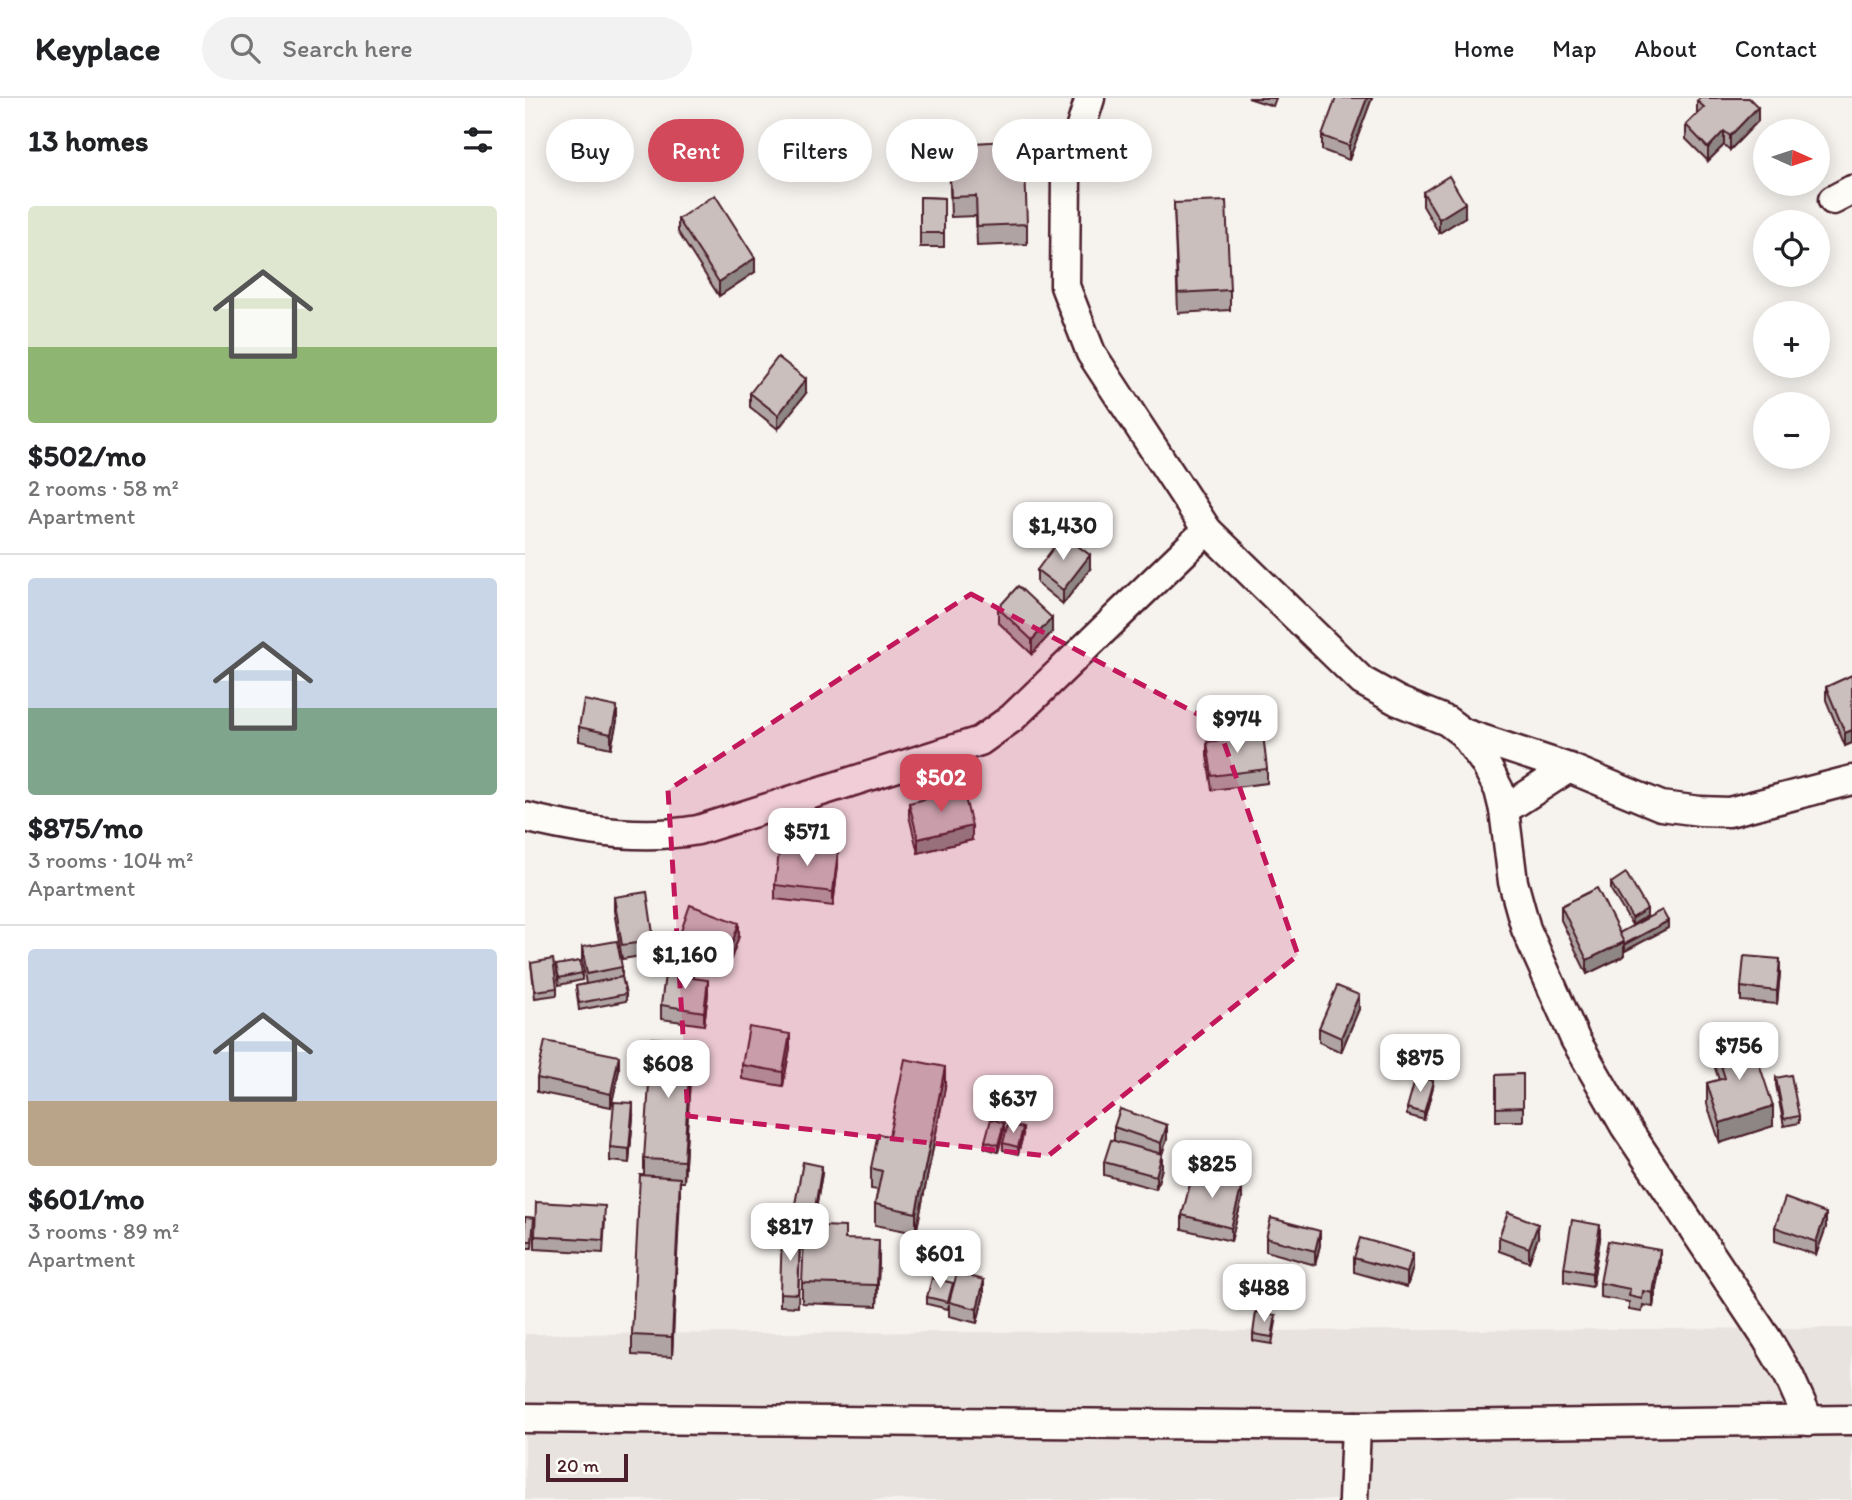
<!DOCTYPE html>
<html lang="en">
<head>
<meta charset="utf-8">
<style>
  body { margin:0; font-family:Itim,sans-serif; background:#f2f2f2; color:#202124; height:100vh; display:flex; flex-direction:column; font-size:26px; white-space:nowrap }
  * { box-sizing:border-box; margin:0 }
  p { font-size:23px; color:#757577 }
  .icon { flex:none; width:38px; height:38px; fill:none; stroke:currentColor; stroke-width:2; stroke-linecap:round; stroke-linejoin:round }
  .map { position:relative; flex:1; overflow:hidden }
  .panel { display:flex; flex-direction:column; background:#fff; width:525px }
  .panel>* { flex:none }
  .top-card { position:absolute; left:21px; top:21px; width:665px; height:63px; display:flex; gap:14px }
  .needle { width:46px; rotate:93deg }
  .tools { position:absolute; left:1228px; top:21px; display:grid; gap:14px }
  .tools a { display:grid; place-items:center; width:77px; height:77px; border-radius:50%; background:#fff; box-shadow:0 4px 18px #0003; font-size:35px }
  .scale { position:absolute; left:21px; bottom:18px; width:82px; box-sizing:border-box; padding-left:7px; border:4px solid #4a1f2b; border-top:0; font-size:19px; line-height:24px; white-space:nowrap; color:#4a1f2b; -webkit-text-stroke:5px #fdfcf7; paint-order:stroke }
  .price { position:absolute; translate:-50% -60px; padding:0 16px; border-radius:14px; background:#fff; color:#222; font-size:23px; line-height:46px; filter:drop-shadow(0 2px 4px #0008) }
  .price::after { content:''; position:absolute; left:50%; top:42px; width:21px; height:16px; margin-left:-10px; background:inherit; clip-path:polygon(0 0,100% 0,50% 100%) }
  .price.active { background:#d1495b; color:#fff }
  ul { padding:0; list-style:none }
  li { display:grid; align-content:center; gap:14px; height:371px; padding:0 28px }
  li+li { border-top:2px solid #e0e0e0 }
  li span { display:grid; place-items:center; height:217px; border-radius:7px; color:#555 }
  li>.icon { margin-inline-start:auto }
  span .icon { width:126px; height:126px; fill:#fffc; stroke-width:1 }
  li b { font-size:30px }
  h2 { display:flex; justify-content:space-between; align-items:center; height:84px; padding:0 28px; font-size:30px }
  .chip { padding:0 24px; border-radius:32px; background:#fff; box-shadow:0 4px 18px #0003; font-size:24px; line-height:63px }
  .chip.active { background:#d1495b; color:#fff }
  header { display:flex; align-items:center; gap:42px; box-sizing:border-box; height:98px; padding:0 35px; background:#fff; border-bottom:2px solid #e0e0e0 }
  header strong { font-size:33px }
  nav { display:flex; gap:38px; margin-inline-start:auto; font-size:24px }
  .search { width:490px; height:63px; background:#f2f2f2; display:flex; align-items:center; gap:18px; box-sizing:border-box; padding:0 24px; border-radius:38px; color:#757577; font-size:26px }
  main { display:flex; flex:1; min-height:0 }
  .map>svg:first-child { display:block }
</style>
</head>
<body>
<header>
<strong>Keyplace</strong>
<div class="search"><svg class="icon" aria-label="search" viewBox="0 0 24 24"><circle cx="10" cy="10" r="6"/><path d="M15 15l6 6"/></svg>Search here</div>
<nav><a>Home</a><a>Map</a><a>About</a><a>Contact</a></nav>
</header>
<main>
<section class="panel">
<h2>13 homes<svg class="icon" aria-label="filters" viewBox="0 0 24 24"><path d="M4 7h16M4 17h16"/><circle cx="9" cy="7" r="2"/><circle cx="15" cy="17" r="2"/></svg></h2>
<ul>
<li><span style="background:linear-gradient(#dfe7d0 65%,#8fb573 0)"><svg class="icon" aria-label="home" viewBox="0 0 24 24"><path d="M3 11l9-7 9 7M6 9v11h12V9"/></svg></span><div><b>$502/mo</b><p>2 rooms · 58 m²</p><p>Apartment</p></div></li>
<li><span style="background:linear-gradient(#c9d6e8 60%,#7fa58c 0)"><svg class="icon" aria-label="home" viewBox="0 0 24 24"><path d="M3 11l9-7 9 7M6 9v11h12V9"/></svg></span><div><b>$875/mo</b><p>3 rooms · 104 m²</p><p>Apartment</p></div></li>
<li><span style="background:linear-gradient(#c9d6e8 70%,#b9a48a 0)"><svg class="icon" aria-label="home" viewBox="0 0 24 24"><path d="M3 11l9-7 9 7M6 9v11h12V9"/></svg></span><div><b>$601/mo</b><p>3 rooms · 89 m²</p><p>Apartment</p></div></li>
</ul>
</section>
<div class="map">
<svg width="1327" height="1402" viewBox="0 0 1327 1402">
  <rect width="100%" height="100%" fill="#f6f3ef"/>
  <filter id="ink" filterUnits="userSpaceOnUse"><feTurbulence type="fractalNoise" baseFrequency=".0143" numOctaves="2"/><feDisplacementMap in="SourceGraphic" scale="14" xChannelSelector="R" yChannelSelector="G"/><feConvolveMatrix kernelMatrix="1 2 1 2 8 2 1 2 1" color-interpolation-filters="sRGB"/></filter>
  <g filter="url(#ink)">
    <!-- built -->
    <polygon fill="#e9e3e0" points="1327,1230 1327,1402 0,1402 0,1236"/>
    <g fill="none" stroke-linecap="round" stroke-linejoin="round">
      <!-- minor casing -->
      <g stroke="#4a1f2b" stroke-width="33">
        <g id="minor">
          <polyline points="565,0 541,77 540,188 566,255 682,432 837,583 873,603 922,623 938,635 960,665 974,692 979,712 988,784 1001,831 1050,941 1100,1028 1242,1241 1264,1278 1284,1323"/>
          <polyline points="1308,102 1327,92"/>
          <polyline points="938,635 1044,670 1136,708 1175,713 1204,714 1327,682"/>
          <polyline points="979,712 1044,670"/>
          <path d="M0,719C55,733 117,742 173,732L455,643L487,620L682,432"/>
          <polyline points="0,1320 831,1328 1327,1322"/>
          <polyline points="828,1402 831,1328"/>
        </g>
      </g>
      <!-- minor -->
      <use href="#minor" stroke="#fdfcf7" stroke-width="28"/>
    </g>
    <!-- wall -->
    <g fill="#afa4a3" stroke="#4a1f2b" stroke-width="2">
      <polygon points="723,0 751,0 748,8"/>
      <polygon points="847,0 824,62 797,52 797,38"/>
      <polygon points="1172,3 1233,23 1205,52 1199,47 1183,63 1161,41 1161,27 1172,16"/>
      <polygon points="449,45 502,126 502,146 452,148 451,118 426,119 424,59 449,58"/>
      <polygon points="898,94 940,119 914,135 898,108"/>
      <polygon points="395,99 419,100 419,149 395,149"/>
      <polygon points="649,105 705,192 705,212 653,215"/>
      <polygon points="153,121 230,174 194,198 153,134"/>
      <polygon points="225,295 281,295 253,331 225,309"/>
      <polygon points="565,471 538,506 512,485 512,472"/>
      <polygon points="473,510 527,534 507,556 473,524"/>
      <polygon points="1327,577 1327,645 1320,648 1301,602 1301,589"/>
      <polygon points="92,623 86,650 54,643 54,629"/>
      <polygon points="682,644 742,671 742,685 687,692 682,658"/>
      <polygon points="384,705 447,742 393,755 384,718"/>
      <polygon points="313,767 308,808 250,801 250,787"/>
      <polygon points="1086,785 1122,818 1107,827 1086,792"/>
      <polygon points="89,799 129,843 129,856 97,861 89,813"/>
      <polygon points="1036,808 1094,835 1143,830 1100,853 1099,851 1099,858 1062,876 1036,822"/>
      <polygon points="214,838 202,872 153,855 153,842"/>
      <polygon points="57,849 97,869 97,879 101,896 101,903 54,912 51,888 61,886 57,863"/>
      <polygon points="6,865 32,890 32,897 10,900"/>
      <polygon points="31,867 57,875 57,882 34,887"/>
      <polygon points="1255,875 1252,906 1216,903 1216,889"/>
      <polygon points="168,880 183,896 179,927 136,921 136,907"/>
      <polygon points="834,911 816,954 794,944 794,930"/>
      <polygon points="1190,949 1248,1028 1195,1045 1182,1006 1182,985 1194,982 1190,970"/>
      <polygon points="265,950 258,988 217,981 217,967"/>
      <polygon points="166,963 159,1084 155,1084 147,1259 107,1257 107,1237 119,1078 119,1061"/>
      <polygon points="94,972 86,1009 12,994 12,980"/>
      <polygon points="998,976 998,1023 971,1023 971,977"/>
      <polygon points="1251,980 1274,1018 1274,1025 1259,1028 1251,987"/>
      <polygon points="908,989 899,1022 882,1017 882,1010"/>
      <polygon points="420,990 391,1135 350,1127 350,1106 353,1092 346,1091 346,1070 364,1038"/>
      <polygon points="108,1019 104,1065 85,1063 85,1049"/>
      <polygon points="589,1029 642,1041 637,1056 637,1070 631,1091 579,1077 579,1064 589,1042"/>
      <polygon points="479,1032 473,1054 460,1050 460,1043"/>
      <polygon points="498,1037 493,1056 478,1052 478,1045"/>
      <polygon points="297,1075 290,1117 270,1113 270,1106"/>
      <polygon points="717,1101 706,1143 657,1131 657,1117"/>
      <polygon points="0,1119 9,1120 7,1150 0,1150"/>
      <polygon points="80,1122 78,1155 10,1151 10,1138"/>
      <polygon points="1250,1129 1301,1129 1291,1157 1250,1143"/>
      <polygon points="297,1139 320,1141 354,1162 352,1208 277,1205 277,1185"/>
      <polygon points="974,1139 1013,1139 1004,1164 974,1153"/>
      <polygon points="741,1140 795,1147 790,1167 741,1153"/>
      <polygon points="1075,1141 1067,1189 1039,1184 1039,1170"/>
      <polygon points="275,1148 273,1209 255,1208 255,1195"/>
      <polygon points="829,1160 888,1169 882,1189 829,1174"/>
      <polygon points="1135,1166 1128,1209 1118,1207 1117,1214 1104,1212 1104,1204 1075,1199 1075,1185"/>
      <polygon points="428,1192 459,1196 452,1225 424,1218 424,1206 423,1211 402,1206 402,1199"/>
      <polygon points="751,1224 747,1246 728,1243 728,1236"/>
    </g>
    <!-- shaded-wall -->
    <g fill="#8e8685" stroke="#4a1f2b" stroke-width="2">
      <polygon points="842,0 847,0 824,62 824,48"/>
      <polygon points="1233,9 1233,23 1205,52 1205,38"/>
      <polygon points="1199,33 1199,47 1183,63 1183,50"/>
      <polygon points="940,105 940,119 914,135 914,121"/>
      <polygon points="230,160 230,174 194,198 194,184"/>
      <polygon points="281,281 281,295 253,331 253,317"/>
      <polygon points="565,457 565,471 538,506 538,492"/>
      <polygon points="527,520 527,534 507,556 507,542"/>
      <polygon points="92,609 92,623 86,650 86,636"/>
      <polygon points="1327,632 1327,645 1320,648 1320,635"/>
      <polygon points="447,728 447,742 393,755 393,741"/>
      <polygon points="313,753 313,767 308,808 308,794"/>
      <polygon points="1122,811 1122,818 1107,827 1107,820"/>
      <polygon points="1143,823 1143,830 1100,853 1100,846"/>
      <polygon points="214,825 214,838 202,872 202,859"/>
      <polygon points="1099,844 1099,858 1062,876 1062,862"/>
      <polygon points="1255,861 1255,875 1252,906 1252,893"/>
      <polygon points="183,882 183,896 179,927 179,914"/>
      <polygon points="834,897 834,911 816,954 816,940"/>
      <polygon points="265,936 265,950 258,988 258,974"/>
      <polygon points="166,943 166,963 159,1084 159,1063"/>
      <polygon points="94,958 94,972 86,1009 86,996"/>
      <polygon points="420,969 420,990 391,1135 391,1115"/>
      <polygon points="908,983 908,989 899,1022 899,1015"/>
      <polygon points="108,1005 108,1019 104,1065 104,1051"/>
      <polygon points="1248,1008 1248,1028 1195,1045 1195,1025"/>
      <polygon points="479,1025 479,1032 473,1054 473,1047"/>
      <polygon points="642,1027 642,1041 636,1059 636,1045"/>
      <polygon points="498,1030 498,1037 493,1056 493,1049"/>
      <polygon points="637,1056 637,1070 631,1091 631,1078"/>
      <polygon points="297,1068 297,1075 290,1117 290,1110"/>
      <polygon points="155,1080 155,1100 147,1259 147,1239"/>
      <polygon points="717,1087 717,1101 706,1143 706,1130"/>
      <polygon points="1301,1115 1301,1129 1291,1157 1291,1144"/>
      <polygon points="1013,1126 1013,1139 1004,1164 1004,1150"/>
      <polygon points="1075,1127 1075,1141 1067,1189 1067,1175"/>
      <polygon points="795,1133 795,1147 790,1167 790,1153"/>
      <polygon points="354,1142 354,1162 352,1208 352,1187"/>
      <polygon points="1135,1152 1135,1166 1128,1209 1128,1195"/>
      <polygon points="888,1155 888,1169 882,1189 882,1175"/>
      <polygon points="459,1182 459,1196 452,1225 452,1211"/>
    </g>
    <!-- building -->
    <g fill="#cbbfbe" stroke="#4a1f2b" stroke-width="2">
      <polygon points="811,0 842,0 824,48 797,38"/>
      <polygon points="1175,0 1224,0 1233,9 1205,38 1199,33 1183,50 1161,27 1179,9 1172,3"/>
      <polygon points="499,42 502,126 452,128 451,98 426,99 424,59 450,58 449,45"/>
      <polygon points="924,78 940,105 914,121 898,94"/>
      <polygon points="190,97 230,160 194,184 153,121"/>
      <polygon points="395,99 419,100 419,135 395,135"/>
      <polygon points="701,103 705,192 653,195 649,105"/>
      <polygon points="253,259 281,281 253,317 225,295"/>
      <polygon points="538,437 565,457 538,492 512,472"/>
      <polygon points="493,488 527,520 507,542 473,510"/>
      <polygon points="1327,577 1327,632 1320,635 1301,589"/>
      <polygon points="59,602 92,609 86,636 54,629"/>
      <polygon points="738,636 742,671 687,678 682,644"/>
      <polygon points="438,692 447,728 393,741 384,705"/>
      <polygon points="255,746 313,753 308,794 250,787"/>
      <polygon points="1101,775 1122,811 1107,820 1086,785"/>
      <polygon points="1072,790 1099,844 1062,862 1036,808"/>
      <polygon points="122,794 129,843 97,847 89,799"/>
      <polygon points="165,807 214,825 202,859 153,842"/>
      <polygon points="1137,812 1143,823 1100,846 1094,835"/>
      <polygon points="92,843 97,869 62,876 57,849"/>
      <polygon points="1219,858 1255,861 1252,893 1216,889"/>
      <polygon points="28,861 32,890 10,893 6,865"/>
      <polygon points="55,863 57,875 34,880 31,867"/>
      <polygon points="151,870 168,872 168,880 183,882 179,914 136,907 140,877 149,878"/>
      <polygon points="97,879 101,896 54,905 51,888"/>
      <polygon points="812,888 834,897 816,940 794,930"/>
      <polygon points="224,929 265,936 258,974 217,967"/>
      <polygon points="1225,938 1248,1008 1195,1025 1182,985 1200,980 1190,949"/>
      <polygon points="127,940 166,943 159,1063 119,1061"/>
      <polygon points="20,943 94,958 86,996 12,980"/>
      <polygon points="380,961 420,969 391,1115 350,1106 357,1073 346,1070 353,1036 364,1038"/>
      <polygon points="998,976 998,1009 971,1010 971,977"/>
      <polygon points="1266,977 1274,1018 1259,1021 1251,980"/>
      <polygon points="891,978 908,983 899,1015 882,1010"/>
      <polygon points="89,1004 108,1005 104,1051 85,1049"/>
      <polygon points="595,1011 642,1027 636,1045 589,1029"/>
      <polygon points="466,1021 479,1025 473,1047 460,1043"/>
      <polygon points="483,1026 498,1030 493,1049 478,1045"/>
      <polygon points="586,1042 637,1056 631,1078 579,1064"/>
      <polygon points="278,1064 297,1068 290,1110 270,1106"/>
      <polygon points="668,1075 717,1087 706,1130 657,1117"/>
      <polygon points="115,1077 155,1080 147,1239 107,1237"/>
      <polygon points="1260,1100 1301,1115 1291,1144 1250,1129"/>
      <polygon points="11,1104 80,1108 78,1142 10,1138"/>
      <polygon points="983,1114 1013,1126 1004,1150 974,1139"/>
      <polygon points="0,1119 9,1120 7,1143 0,1143"/>
      <polygon points="746,1120 795,1133 790,1153 741,1140"/>
      <polygon points="1047,1122 1075,1127 1067,1175 1039,1170"/>
      <polygon points="297,1128 320,1129 320,1141 354,1142 352,1187 277,1185 279,1139 297,1139"/>
      <polygon points="257,1134 275,1135 273,1196 255,1195"/>
      <polygon points="835,1140 888,1155 882,1175 829,1160"/>
      <polygon points="1083,1143 1135,1152 1128,1195 1118,1193 1117,1201 1104,1198 1105,1191 1075,1185"/>
      <polygon points="432,1175 459,1182 452,1211 424,1204"/>
      <polygon points="407,1180 428,1185 423,1204 402,1199"/>
      <polygon points="731,1214 751,1217 747,1239 728,1236"/>
    </g>
  </g>
  <!-- marked area -->
  <path fill="#c2185b" fill-opacity="0.2" stroke="#c2185b" stroke-width="5" stroke-dasharray="14 9" stroke-linejoin="round" d="M446,496L693,627L773,857L523,1058L163,1018L143,692Z"/>
</svg>
<div class="tools">
<a><svg class="needle" viewBox="-14 -14 28 28"><path d="M0-13l5 13h-10z" fill="#e53935"/><path d="M0 13l5-13h-10z" fill="#757577"/></svg></a>
<a><svg class="icon" aria-label="locate" viewBox="0 0 24 24"><circle cx="12" cy="12" r="6"/><path d="M12 2v4M12 18v4M2 12h4M18 12h4"/></svg></a>
<a>+</a>
<a>−</a>
</div>
<div class="scale">20 m</div>
<b class="price" style="left:538px;top:464px">$1,430</b>
<b class="price" style="left:712px;top:657px">$974</b>
<b class="price active" style="left:416px;top:716px">$502</b>
<b class="price" style="left:282px;top:770px">$571</b>
<b class="price" style="left:160px;top:893px">$1,160</b>
<b class="price" style="left:1214px;top:984px">$756</b>
<b class="price" style="left:895px;top:996px">$875</b>
<b class="price" style="left:143px;top:1002px">$608</b>
<b class="price" style="left:488px;top:1037px">$637</b>
<b class="price" style="left:687px;top:1102px">$825</b>
<b class="price" style="left:265px;top:1165px">$817</b>
<b class="price" style="left:415px;top:1192px">$601</b>
<b class="price" style="left:739px;top:1226px">$488</b>
<div class="top-card">
<a class="chip">Buy</a>
<a class="chip active">Rent</a>
<a class="chip">Filters</a>
<a class="chip">New</a>
<a class="chip">Apartment</a>
</div>
</div>
</main>
</body>
</html>
